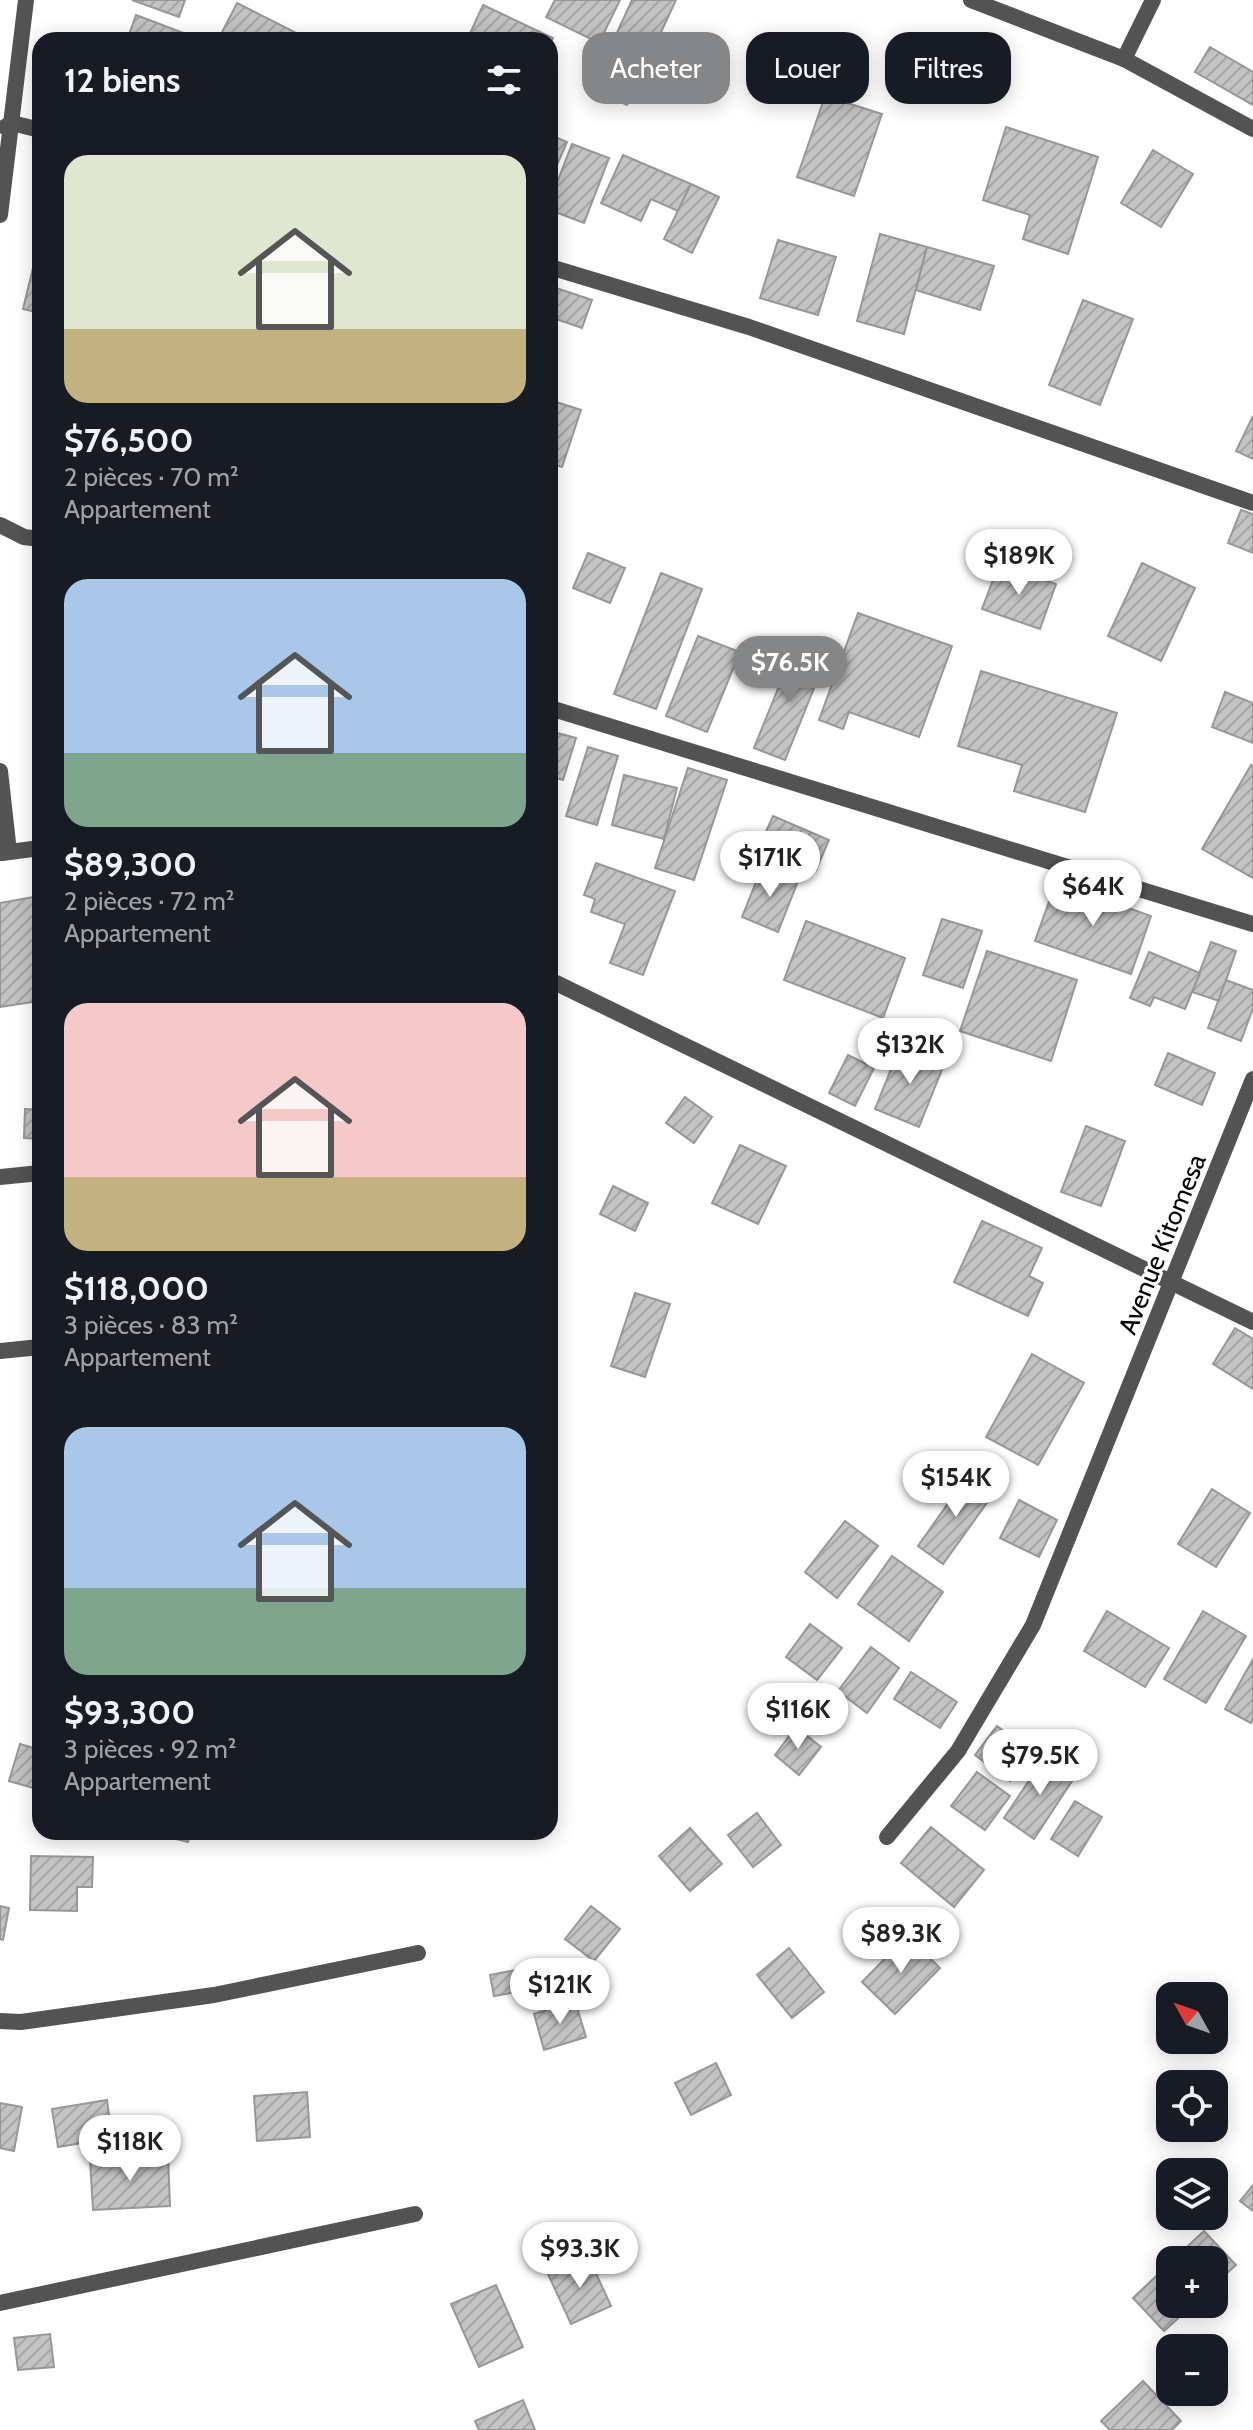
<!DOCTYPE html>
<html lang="fr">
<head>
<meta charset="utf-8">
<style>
  body { margin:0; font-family:Cabin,sans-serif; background:#20242c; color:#f1f3f6; height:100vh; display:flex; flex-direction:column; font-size:30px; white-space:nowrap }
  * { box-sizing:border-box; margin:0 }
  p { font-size:26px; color:#9ea1a6 }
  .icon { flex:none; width:44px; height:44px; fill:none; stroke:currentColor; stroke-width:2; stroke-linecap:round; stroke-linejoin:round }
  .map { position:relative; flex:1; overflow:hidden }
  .side { position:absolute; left:32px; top:32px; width:526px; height:1808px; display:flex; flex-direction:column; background:#171b24; border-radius:24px; box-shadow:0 4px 20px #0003 }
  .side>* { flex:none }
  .banner { position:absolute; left:582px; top:32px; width:550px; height:72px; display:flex; gap:16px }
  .needle { width:52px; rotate:310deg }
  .buttons { position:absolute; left:1156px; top:1982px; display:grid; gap:16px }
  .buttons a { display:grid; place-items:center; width:72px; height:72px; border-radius:16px; background:#171b24; box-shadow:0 4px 20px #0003; font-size:40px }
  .price { position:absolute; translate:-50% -68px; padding:0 18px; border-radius:28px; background:#fff; color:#222; font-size:26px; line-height:52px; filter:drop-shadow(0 2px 4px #0008) }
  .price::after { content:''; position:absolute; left:50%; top:48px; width:24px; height:18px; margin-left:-12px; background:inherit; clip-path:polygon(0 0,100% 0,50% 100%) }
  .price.active { background:#858687; color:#fff }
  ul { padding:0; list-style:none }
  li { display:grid; align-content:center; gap:16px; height:424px; padding:0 32px }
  li span { display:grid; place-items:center; height:248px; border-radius:24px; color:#555 }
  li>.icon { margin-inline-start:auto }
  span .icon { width:144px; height:144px; fill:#fffc; stroke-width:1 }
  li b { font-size:34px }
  h2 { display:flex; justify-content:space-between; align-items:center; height:96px; padding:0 32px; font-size:34px }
  .pill { padding:0 28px; border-radius:24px; background:#171b24; box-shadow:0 4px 20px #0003; font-size:28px; line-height:72px }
  .pill.active { background:#858687; color:#fff }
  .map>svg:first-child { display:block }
</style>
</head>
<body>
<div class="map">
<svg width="1253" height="2430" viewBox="0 0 1253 2430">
  <defs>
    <pattern id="building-hatch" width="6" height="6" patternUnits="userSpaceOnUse" patternTransform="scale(2)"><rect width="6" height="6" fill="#c3c3c3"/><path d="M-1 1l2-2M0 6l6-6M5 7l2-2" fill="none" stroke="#a6a6a6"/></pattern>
  </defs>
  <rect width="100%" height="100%" fill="#fff"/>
  <!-- building -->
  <g fill="url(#building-hatch)" stroke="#979797" stroke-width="2">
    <polygon points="132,0 185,0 179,17"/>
    <polygon points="555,0 620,0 599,43 546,17"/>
    <polygon points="632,0 676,0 627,105 591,89"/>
    <polygon points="237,3 310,40 218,40"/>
    <polygon points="483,5 553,38 550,45 550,40 467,40"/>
    <polygon points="136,15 194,37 192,40 127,40"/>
    <polygon points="1210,47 1253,72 1253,105 1195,72"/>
    <polygon points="825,96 882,114 854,196 797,177"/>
    <polygon points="1006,127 1098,157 1068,254 1023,239 1030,215 983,200"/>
    <polygon points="550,135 567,142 550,181"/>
    <polygon points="572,144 609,158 584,223 550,210 550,201"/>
    <polygon points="1153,150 1193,174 1161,227 1121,203"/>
    <polygon points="623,155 691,184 678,211 651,199 641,221 601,203"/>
    <polygon points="691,184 719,197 692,253 664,239"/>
    <polygon points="880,234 927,247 904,334 857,321"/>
    <polygon points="40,239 40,313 23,309"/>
    <polygon points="778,240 836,257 818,315 760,298"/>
    <polygon points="927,247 994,266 980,310 916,290"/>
    <polygon points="550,286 592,300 582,328 550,317"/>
    <polygon points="1083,300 1133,319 1100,405 1049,385"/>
    <polygon points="550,400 581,410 562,467 550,463"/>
    <polygon points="1253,416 1253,459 1236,451"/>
    <polygon points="1241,510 1253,514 1253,553 1228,543"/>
    <polygon points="588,553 625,568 610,603 573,588"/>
    <polygon points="1142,563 1195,588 1161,661 1108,636"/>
    <polygon points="999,564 1056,584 1040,629 982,609"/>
    <polygon points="661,573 702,589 656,709 614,694"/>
    <polygon points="858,613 952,646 919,737 849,712 843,729 819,720"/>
    <polygon points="698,636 740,652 707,732 666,716"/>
    <polygon points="794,649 825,661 785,760 754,748"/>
    <polygon points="981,671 1117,713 1085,812 1014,791 1022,765 958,746"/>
    <polygon points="1225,692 1253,703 1253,743 1212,727"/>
    <polygon points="550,731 576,738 563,780 550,776"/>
    <polygon points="588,747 618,756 597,825 566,816"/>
    <polygon points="1251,765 1253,766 1253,878 1202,849"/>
    <polygon points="688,768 727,780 694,880 655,868"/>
    <polygon points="624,775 677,788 664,839 612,825"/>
    <polygon points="773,816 829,840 816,870 803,865 798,881 752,862"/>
    <polygon points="596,863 675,891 643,975 610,963 625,924 591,912 595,899 584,895"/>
    <polygon points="762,867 798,881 778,932 742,917"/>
    <polygon points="1056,882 1151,916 1131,974 1035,941"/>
    <polygon points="39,896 40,1001 0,1007 0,903"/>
    <polygon points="942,919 982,931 963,988 923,975"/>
    <polygon points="806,921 905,958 883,1018 784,980"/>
    <polygon points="1211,942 1236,951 1219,1001 1192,992"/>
    <polygon points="987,951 1077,980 1051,1061 960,1031"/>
    <polygon points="1149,952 1200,973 1185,1009 1154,997 1150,1006 1130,998"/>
    <polygon points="1226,980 1253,990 1253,1008 1241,1041 1208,1028"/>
    <polygon points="901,1044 945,1062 919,1127 875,1109"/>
    <polygon points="1168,1053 1215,1073 1202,1105 1155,1085"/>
    <polygon points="848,1055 874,1068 855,1106 829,1093"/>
    <polygon points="685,1097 712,1117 694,1143 666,1123"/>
    <polygon points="25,1109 40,1110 40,1139 24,1138"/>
    <polygon points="1086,1126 1125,1141 1101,1206 1061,1192"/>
    <polygon points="740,1145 786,1166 758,1224 712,1203"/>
    <polygon points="613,1186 648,1203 635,1231 600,1214"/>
    <polygon points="982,1221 1042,1248 1029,1276 1043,1283 1028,1316 954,1282"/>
    <polygon points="635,1293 670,1304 645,1377 611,1366"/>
    <polygon points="1235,1328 1253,1339 1253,1389 1213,1364"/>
    <polygon points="1032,1354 1084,1383 1038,1465 986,1437"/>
    <polygon points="968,1475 994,1493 943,1564 918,1546"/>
    <polygon points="1212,1489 1250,1513 1216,1567 1178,1544"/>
    <polygon points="1019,1500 1057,1520 1039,1557 1000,1538"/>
    <polygon points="845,1521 878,1546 837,1598 805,1572"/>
    <polygon points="892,1556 943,1592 909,1641 858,1604"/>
    <polygon points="1107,1611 1169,1648 1145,1687 1084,1651"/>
    <polygon points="1203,1611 1246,1636 1206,1703 1164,1679"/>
    <polygon points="810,1624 842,1648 817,1680 786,1657"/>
    <polygon points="871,1647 899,1668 867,1713 838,1691"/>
    <polygon points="1253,1659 1253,1718 1251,1723 1225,1709"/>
    <polygon points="911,1672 957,1702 940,1728 894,1699"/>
    <polygon points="997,1726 1032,1752 1010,1781 975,1755"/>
    <polygon points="796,1727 821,1747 799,1775 775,1755"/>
    <polygon points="20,1744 40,1750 40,1790 9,1781"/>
    <polygon points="1046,1755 1076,1775 1034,1839 1004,1818"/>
    <polygon points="977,1772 1010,1796 985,1830 951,1806"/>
    <polygon points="1075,1801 1102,1817 1078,1856 1051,1839"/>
    <polygon points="757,1813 781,1845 753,1867 728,1835"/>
    <polygon points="931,1827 984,1870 954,1907 901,1863"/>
    <polygon points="690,1828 722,1864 690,1891 659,1856"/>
    <polygon points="149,1832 191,1832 188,1842"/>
    <polygon points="31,1856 93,1857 92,1887 77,1887 77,1911 30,1910"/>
    <polygon points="0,1906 9,1908 3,1940 0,1939"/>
    <polygon points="591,1906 620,1929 594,1961 565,1939"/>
    <polygon points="907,1936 940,1968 895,2014 862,1982"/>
    <polygon points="789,1948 824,1992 792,2018 757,1975"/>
    <polygon points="526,1968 529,1990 494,1996 490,1975"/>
    <polygon points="575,2001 586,2037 544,2050 534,2014"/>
    <polygon points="716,2063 731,2095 691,2115 675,2083"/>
    <polygon points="307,2092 310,2137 257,2141 254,2096"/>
    <polygon points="107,2100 112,2138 58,2147 52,2109"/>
    <polygon points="0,2103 22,2107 14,2151 0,2148"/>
    <polygon points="168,2156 170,2206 93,2210 90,2160"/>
    <polygon points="1253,2185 1253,2211 1240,2201"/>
    <polygon points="1204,2231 1236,2265 1214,2285 1214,2260 1173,2260"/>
    <polygon points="588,2256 611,2306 571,2324 548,2274"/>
    <polygon points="1170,2263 1170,2304 1194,2304 1164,2331 1133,2298"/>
    <polygon points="496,2285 523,2347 479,2367 451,2304"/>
    <polygon points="50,2334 54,2367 18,2370 14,2338"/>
    <polygon points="1143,2381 1181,2421 1172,2430 1110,2430 1101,2421"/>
    <polygon points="523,2400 535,2430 479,2430 475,2421"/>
  </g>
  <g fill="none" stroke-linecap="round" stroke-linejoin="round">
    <!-- minor -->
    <g stroke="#535353" stroke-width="16">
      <polyline points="971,0 1124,59 1253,129"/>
      <polyline points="1124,59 1153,0"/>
      <polyline points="5,127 12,123 40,130"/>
      <polyline points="0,215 26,0"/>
      <polyline points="550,267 749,327 1253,503"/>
      <polyline points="0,525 24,537 40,539"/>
      <polyline points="550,708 1253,924"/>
      <polyline points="0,771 9,852"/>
      <polyline points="2,853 40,848"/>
      <polyline points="550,980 1253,1322"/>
      <polyline points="0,1177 40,1173"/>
      <polyline points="0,1351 40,1347"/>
      <polyline points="887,1837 958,1751 1033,1625 1253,1079"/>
      <polyline points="0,2021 21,2022 214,1995 418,1953"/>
      <polyline points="0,2303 415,2214"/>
    </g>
  </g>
  <g text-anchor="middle" stroke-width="6" stroke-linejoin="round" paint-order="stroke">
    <!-- street labels -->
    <g font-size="26" fill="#000" stroke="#fff">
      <text transform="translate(1162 1244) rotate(-68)" y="9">Avenue Kitomesa</text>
    </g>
  </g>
</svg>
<div class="buttons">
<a><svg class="needle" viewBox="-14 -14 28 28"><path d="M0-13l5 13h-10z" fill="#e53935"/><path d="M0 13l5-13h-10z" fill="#9ea1a6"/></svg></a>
<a><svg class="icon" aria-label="locate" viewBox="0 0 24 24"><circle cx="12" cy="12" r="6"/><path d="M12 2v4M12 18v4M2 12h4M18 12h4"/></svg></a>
<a><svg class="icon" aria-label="layers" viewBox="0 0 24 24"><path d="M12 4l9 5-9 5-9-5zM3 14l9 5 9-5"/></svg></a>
<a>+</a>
<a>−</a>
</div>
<b class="price" style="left:1019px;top:597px">$189K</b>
<b class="price active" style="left:790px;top:704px">$76.5K</b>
<b class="price" style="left:770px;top:899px">$171K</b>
<b class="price" style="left:1093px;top:928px">$64K</b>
<b class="price" style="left:910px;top:1086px">$132K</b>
<b class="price" style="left:956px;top:1519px">$154K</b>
<b class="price" style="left:798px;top:1751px">$116K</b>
<b class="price" style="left:1040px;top:1797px">$79.5K</b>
<b class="price" style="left:901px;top:1975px">$89.3K</b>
<b class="price" style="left:560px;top:2026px">$121K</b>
<b class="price" style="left:130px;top:2183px">$118K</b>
<b class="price" style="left:580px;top:2290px">$93.3K</b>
<div class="banner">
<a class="pill active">Acheter</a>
<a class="pill">Louer</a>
<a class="pill">Filtres</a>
</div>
<section class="side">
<h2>12 biens<svg class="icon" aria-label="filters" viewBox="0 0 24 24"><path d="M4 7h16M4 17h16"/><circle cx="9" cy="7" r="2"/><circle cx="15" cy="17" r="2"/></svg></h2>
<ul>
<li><span style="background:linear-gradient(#dfe7d0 70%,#c2b280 0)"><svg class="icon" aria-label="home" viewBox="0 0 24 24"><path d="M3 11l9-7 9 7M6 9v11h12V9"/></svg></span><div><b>$76,500</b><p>2 pièces · 70 m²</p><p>Appartement</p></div></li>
<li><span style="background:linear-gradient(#a9c7e8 70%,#7fa58c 0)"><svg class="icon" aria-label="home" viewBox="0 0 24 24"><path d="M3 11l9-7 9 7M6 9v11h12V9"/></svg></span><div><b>$89,300</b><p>2 pièces · 72 m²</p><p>Appartement</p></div></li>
<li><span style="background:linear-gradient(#f6c9c9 70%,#c2b280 0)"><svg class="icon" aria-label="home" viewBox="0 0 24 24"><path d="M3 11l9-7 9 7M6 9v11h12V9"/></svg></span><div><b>$118,000</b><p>3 pièces · 83 m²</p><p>Appartement</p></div></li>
<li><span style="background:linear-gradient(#a9c7e8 65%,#7fa58c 0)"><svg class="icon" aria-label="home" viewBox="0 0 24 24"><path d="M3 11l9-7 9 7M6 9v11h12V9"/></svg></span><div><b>$93,300</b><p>3 pièces · 92 m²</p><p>Appartement</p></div></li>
</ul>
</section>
</div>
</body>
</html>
